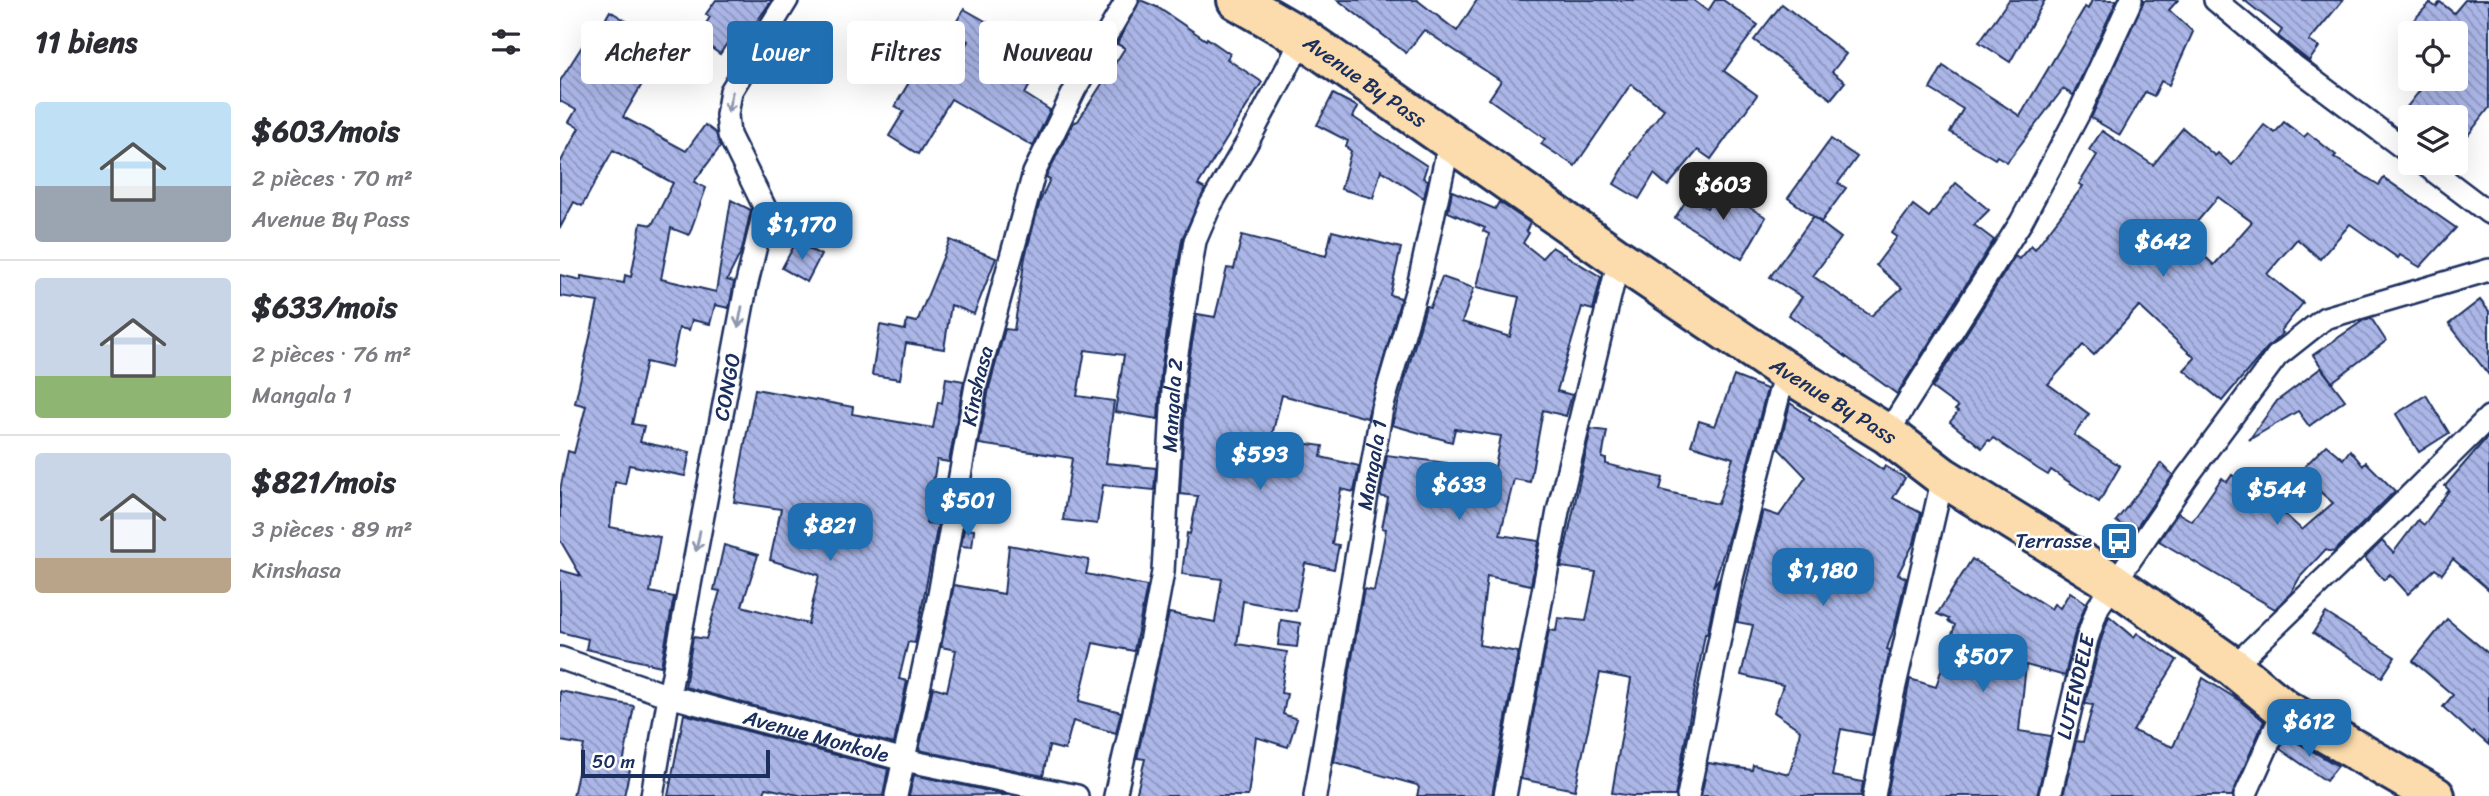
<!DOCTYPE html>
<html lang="fr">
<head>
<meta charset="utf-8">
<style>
  body { margin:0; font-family:Sriracha,sans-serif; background:#f2f2f3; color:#2b2b33; height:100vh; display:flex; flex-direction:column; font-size:26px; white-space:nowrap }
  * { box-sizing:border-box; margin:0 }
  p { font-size:23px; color:#7c7c81 }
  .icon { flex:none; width:38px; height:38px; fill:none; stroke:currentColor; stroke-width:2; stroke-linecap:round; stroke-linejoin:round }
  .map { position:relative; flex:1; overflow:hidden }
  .details { display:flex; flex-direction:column; background:#fff; width:560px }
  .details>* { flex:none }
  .guide { position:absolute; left:21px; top:21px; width:665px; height:63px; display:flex; gap:14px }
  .fabs { position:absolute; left:1838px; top:21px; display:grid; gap:14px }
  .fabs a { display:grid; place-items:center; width:70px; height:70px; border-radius:7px; background:#fff; box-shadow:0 7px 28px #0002; font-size:35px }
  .scale { position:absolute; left:21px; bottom:18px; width:189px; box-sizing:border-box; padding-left:7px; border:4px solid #1b2f5e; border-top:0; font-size:19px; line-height:24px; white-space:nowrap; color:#1b2f5e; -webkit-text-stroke:5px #fff; paint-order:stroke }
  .price { position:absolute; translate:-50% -60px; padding:0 16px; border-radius:14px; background:#1f6fb2; color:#fff; font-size:23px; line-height:46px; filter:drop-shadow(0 2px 4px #0008) }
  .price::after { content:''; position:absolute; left:50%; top:42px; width:21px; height:16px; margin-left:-10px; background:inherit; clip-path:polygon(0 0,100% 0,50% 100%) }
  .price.selected { background:#222; color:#fff }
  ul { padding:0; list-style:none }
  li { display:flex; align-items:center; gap:21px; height:175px; padding:0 35px }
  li+li { border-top:2px solid #e1e1e2 }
  li span { display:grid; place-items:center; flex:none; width:196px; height:140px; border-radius:7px; color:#555 }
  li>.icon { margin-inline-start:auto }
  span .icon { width:84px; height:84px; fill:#fffc; stroke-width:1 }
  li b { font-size:30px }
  h2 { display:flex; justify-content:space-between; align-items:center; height:84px; padding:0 35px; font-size:30px }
  .pill { padding:0 24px; border-radius:7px; background:#fff; box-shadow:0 7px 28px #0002; font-size:24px; line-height:63px }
  .pill.selected { background:#1f6fb2; color:#fff }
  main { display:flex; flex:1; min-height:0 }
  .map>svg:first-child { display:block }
</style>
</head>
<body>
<main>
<section class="details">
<h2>11 biens<svg class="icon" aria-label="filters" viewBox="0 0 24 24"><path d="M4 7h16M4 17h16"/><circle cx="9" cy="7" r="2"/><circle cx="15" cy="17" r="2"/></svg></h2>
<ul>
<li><span style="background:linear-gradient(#bfe0f5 60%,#9aa5b1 0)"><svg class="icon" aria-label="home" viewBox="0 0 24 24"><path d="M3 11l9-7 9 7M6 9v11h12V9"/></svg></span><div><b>$603/mois</b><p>2 pièces · 70 m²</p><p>Avenue By Pass</p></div></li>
<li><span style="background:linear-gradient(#c9d6e8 70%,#8fb573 0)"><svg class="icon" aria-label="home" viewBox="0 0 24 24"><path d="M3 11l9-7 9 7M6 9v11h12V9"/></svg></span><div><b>$633/mois</b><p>2 pièces · 76 m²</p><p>Mangala 1</p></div></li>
<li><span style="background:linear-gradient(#c9d6e8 75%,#b9a48a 0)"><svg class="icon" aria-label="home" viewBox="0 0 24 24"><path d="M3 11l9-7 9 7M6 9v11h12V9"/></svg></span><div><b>$821/mois</b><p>3 pièces · 89 m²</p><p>Kinshasa</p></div></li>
</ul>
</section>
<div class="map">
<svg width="1929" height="796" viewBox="0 0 1929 796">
  <defs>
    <pattern id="building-back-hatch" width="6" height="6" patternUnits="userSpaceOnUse" patternTransform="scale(1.75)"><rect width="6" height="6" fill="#acb7e8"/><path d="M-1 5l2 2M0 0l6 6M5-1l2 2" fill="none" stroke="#8b95bf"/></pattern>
  </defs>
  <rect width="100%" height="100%" fill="#fff"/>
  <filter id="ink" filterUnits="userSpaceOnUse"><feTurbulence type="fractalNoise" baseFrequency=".0143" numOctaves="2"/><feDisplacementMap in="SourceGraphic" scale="14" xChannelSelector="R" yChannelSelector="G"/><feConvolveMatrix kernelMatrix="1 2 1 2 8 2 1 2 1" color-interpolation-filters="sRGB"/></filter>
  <g filter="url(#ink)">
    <!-- building -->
    <g fill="url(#building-back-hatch)" stroke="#1b2f5e" stroke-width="2" fill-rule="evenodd">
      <polygon points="156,0 212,0 183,41 173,34 160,54 137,38 150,17 146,14"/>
      <polygon points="580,0 597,7 646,40 647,38 670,54 667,59 702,82 638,185 645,189 622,239 601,370 598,419 555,412 564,355 525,350 517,396 554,401 546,463 596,468 594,490 543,485 537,524 503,520 512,458 419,444 429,388 445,329 454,330 465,257 480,201 490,179 486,177 513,123 518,121 565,48 557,44"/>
      <polygon points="778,0 857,0 897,31 917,0 1133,0 1148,11 1155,0 1163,0 1198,25 1164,71 1197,95 1151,159 1138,150 1108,186 1094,174 1079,199 1054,184 1071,155 1070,153 1104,109 1071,84 1015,166 981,144 985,139 929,99 941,81 864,30 846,53"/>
      <polygon points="1449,0 1485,0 1450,62 1419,42"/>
      <polygon points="1532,0 1557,0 1513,95 1503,89 1447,162 1437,156 1435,159 1390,132 1403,109 1370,89 1383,66 1460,116 1525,7 1528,9"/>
      <polygon points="1584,0 1618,0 1609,10 1633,32 1609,85 1601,81 1594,96 1585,92 1560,135 1531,118"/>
      <polygon points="1684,0 1783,0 1749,41 1759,47 1749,61 1718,36 1722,30"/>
      <polygon points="1905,0 1929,0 1929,108 1895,152 1895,117 1839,117 1869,79 1895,79 1895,33 1841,33 1870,3 1876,7 1880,2 1894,13"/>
      <polygon points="1222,4 1286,54 1272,72 1285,82 1271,99 1194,40"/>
      <polygon points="404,9 486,55 465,94 490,110 473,146 391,99 358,154 329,136 344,111 335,106 363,59 389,75 408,41 391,31"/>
      <polygon points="50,11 91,36 68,76 82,84 63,117 126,151 145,125 156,133 160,147 134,182 146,188 129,235 111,228 101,279 156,292 171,200 191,210 182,250 167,280 174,282 169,308 155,305 150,324 132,320 129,330 119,328 111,368 86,362 72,424 84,426 80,442 130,452 125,476 69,465 65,484 55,482 50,527 100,537 90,592 114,597 101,666 26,649 28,639 0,632 0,570 21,576 0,540 0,490 8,451 14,453 26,406 15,403 38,302 0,296 0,275 21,280 21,276 64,283 65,275 71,277 81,223 92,225 113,183 53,150 22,206 14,202 0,228 0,163 19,128 9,122 16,110 0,101 0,81 33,29 38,32"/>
      <polygon points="773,94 798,107 793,117 867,166 863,178 868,180 864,198 821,170 813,198 781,189 791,151 786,147 788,141 757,125"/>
      <path d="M1724,122L1744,137L1748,133L1776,155L1774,157L1819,185L1824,178L1896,228L1860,267L1840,255L1838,258L1790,224L1760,259L1737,239L1707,274L1743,303L1721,331L1723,333L1707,348L1662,401L1624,370L1635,358L1579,306L1534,355L1523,345L1488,384L1529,414L1514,435L1560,466L1539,502L1491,470L1488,475L1478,469L1433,438L1430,441L1428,440L1422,448L1390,422L1398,412L1395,410L1398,407L1372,388L1455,256L1459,259L1471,245L1475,249L1523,186L1519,184L1537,155L1529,150L1542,131L1593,165L1623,128L1655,156L1658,153L1672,165L1704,125L1715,133ZM1658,197L1692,222L1654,265L1624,237Z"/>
      <polygon points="1271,139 1297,157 1278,183 1286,188 1261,222 1228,198"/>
      <polygon points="1396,183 1429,210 1414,225 1434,240 1337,394 1229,315 1242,297 1210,277 1253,217 1281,238 1253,276 1311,316 1342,288 1316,265 1337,237 1332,233 1353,205 1369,217"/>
      <polygon points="1157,189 1206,217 1182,259 1115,218 1129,196 1147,208"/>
      <polygon points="892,191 935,209 939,202 970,223 966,231 969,233 963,243 982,258 992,247 1041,277 1033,310 1022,307 997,391 1012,395 1006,416 983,410 970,482 954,479 940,535 979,541 971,585 927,576 919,645 958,652 932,796 857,796 859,788 857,785 774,762 804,589 814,591 826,529 822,528 828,498 820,496 827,455 887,463 881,488 919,498 920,495 929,498 941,436 895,429 892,442 832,425 866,306 870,307 882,277 914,288 902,322 950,337 959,297 917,287 929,234 923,231 925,228 888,212"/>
      <polygon points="772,231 841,248 830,295 841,298 807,418 722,395 711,439 763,446 761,457 799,466 794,492 781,489 772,544 779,545 774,569 745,563 736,611 683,601 677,644 727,652 721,693 727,694 723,714 737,719 728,747 696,737 688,796 576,796 585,759 577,758 609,613 655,622 662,579 622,574 627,533 630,534 638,496 620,494 627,373 637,314 655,317 667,268 674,269 682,235 766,256"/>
      <polygon points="390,240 436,258 414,314 391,305 384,349 346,343 340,379 312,375 320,325 345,330 347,320 357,322"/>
      <polygon points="236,242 261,255 247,282 222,268"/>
      <polygon points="1920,300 1929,311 1929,375 1889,324"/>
      <polygon points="1811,318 1826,341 1772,382 1753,355 1804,320"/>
      <polygon points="1761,368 1785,400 1749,426 1738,411 1689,440 1717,401"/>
      <polygon points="1174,376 1207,389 1171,529 1153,587 1159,578 1147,634 1145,634 1115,796 1072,796 1052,793 1071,679 1040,673 1015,790 961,779 989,630 996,631 998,618 1026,621 1036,572 1001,567 1031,429 1047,431 1042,458 1046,459 1046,464 1103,478 1100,490 1158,504 1173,458 1131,445 1139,421 1155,426"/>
      <polygon points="386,378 404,381 389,462 377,460 366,523 378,524 355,643 348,642 339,679 347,681 334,744 125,687 133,637 146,639 160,591 154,590 164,545 198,555 182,606 248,624 259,575 210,560 221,509 174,502 195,389 293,407 292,414 373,428 378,402 382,403"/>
      <polygon points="1866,395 1889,433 1859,452 1836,414"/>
      <polygon points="1230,403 1251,417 1249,420 1323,470 1325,466 1345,478 1333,498 1361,513 1354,543 1338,574 1346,578 1335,625 1327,649 1330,650 1312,735 1281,729 1272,776 1303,782 1301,796 1141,796 1148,763 1192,770 1193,765 1229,774 1236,753 1240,730 1214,712 1223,685 1181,675 1193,625 1177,622 1202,514 1204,511 1219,516 1246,477 1219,449"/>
      <polygon points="1929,435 1929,590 1893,559 1882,574 1875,569 1848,594 1830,574 1824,580 1805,558 1822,541 1833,553 1858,520 1864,525 1889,490 1885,486"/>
      <polygon points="1766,445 1783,459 1790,450 1803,466 1806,462 1835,491 1774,552 1765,550 1740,577 1731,593 1715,609 1599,541 1618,513 1632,521 1662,478 1667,482 1672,475 1718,508 1742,530 1773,503 1738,473"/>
      <polygon points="1601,463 1613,475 1572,534 1556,521"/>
      <polygon points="404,529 414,530 412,547 401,546"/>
      <polygon points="449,545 529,560 526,574 587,586 574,651 533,643 519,701 561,712 556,733 513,721 505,750 489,746 483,776 359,750 373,687 387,691 396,650 381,647 394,585 444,594"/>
      <polygon points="1412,559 1491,609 1494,604 1500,608 1510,592 1526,603 1514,636 1505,676 1466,665 1459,731 1491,736 1477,796 1327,796 1350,679 1376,687 1395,625 1388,621 1389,619 1377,614"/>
      <polygon points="1766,613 1835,657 1822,677 1753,633"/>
      <polygon points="1549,616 1574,637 1577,633 1617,660 1573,731 1613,747 1643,678 1680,701 1704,721 1672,796 1503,796 1516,741 1523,742 1533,705 1525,704 1540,643"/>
      <polygon points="1887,619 1929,654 1929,745 1914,732 1913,734 1883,707 1893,695 1853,661"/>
      <polygon points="721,620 740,623 737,647 718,645"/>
      <polygon points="0,691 74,706 63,764 71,765 64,796 13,796 24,745 0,741"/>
      <polygon points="124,714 328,769 323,796 243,796 206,788 203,796 108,796"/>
      <polygon points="1726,736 1778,766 1766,781 1720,749"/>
      <polygon points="354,775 448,795 349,796"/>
    </g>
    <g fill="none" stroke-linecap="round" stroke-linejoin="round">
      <!-- street casing -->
      <g stroke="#1b2f5e" stroke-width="26">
        <g id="street">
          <polyline points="1655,0 1730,63 1850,153"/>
          <polyline points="1863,163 1929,213"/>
          <polyline points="1327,434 1461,222 1520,111 1571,0"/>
          <path id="s1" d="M0,658L109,696L344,760L517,796"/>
          <polyline points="1673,667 1809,536 1929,417"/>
          <path id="s2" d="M92,796L109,696L186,287L205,208L169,135L167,115L171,91L227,0"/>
          <path id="s3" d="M336,796L379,595L416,385L474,173L515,89L567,0"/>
          <path id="s4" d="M555,796L590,642L603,572L614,372L635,241L650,206L688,141L743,38"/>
          <path id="s5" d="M755,796L822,408L859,282L890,139"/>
          <polyline points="945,796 998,511 1059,259"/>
          <polyline points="1128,796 1172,578 1225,371"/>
          <polyline points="1314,796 1333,694 1383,477"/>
          <path id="s6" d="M1490,796L1527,639L1538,607L1627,477L1717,356L1765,318L1929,270"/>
          <polyline points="1685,796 1724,709"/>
        </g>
      </g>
      <!-- highway casing -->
      <g stroke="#1b2f5e" stroke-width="44">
        <g id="highway">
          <path id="s7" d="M677,0L743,38L1059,259L1225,371L1327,434L1383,477L1554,583L1673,667L1724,709L1875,796"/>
        </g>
      </g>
      <!-- street -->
      <use href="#street" stroke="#fff" stroke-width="21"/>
      <!-- highway -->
      <use href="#highway" stroke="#fcdcac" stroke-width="38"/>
    </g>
    <!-- one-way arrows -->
    <defs><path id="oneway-shaft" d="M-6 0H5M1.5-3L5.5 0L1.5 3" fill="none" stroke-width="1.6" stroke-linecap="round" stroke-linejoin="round" transform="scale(1.75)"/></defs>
    <g stroke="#8d97ae">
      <use href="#oneway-shaft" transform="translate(170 102) rotate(103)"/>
      <use href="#oneway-shaft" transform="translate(180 317) rotate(101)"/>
      <use href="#oneway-shaft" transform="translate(138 541) rotate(101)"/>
    </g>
  </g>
  <!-- icons -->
  <defs>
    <g id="bus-square" transform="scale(2.0125)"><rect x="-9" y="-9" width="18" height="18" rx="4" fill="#1f6fb2" stroke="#fff"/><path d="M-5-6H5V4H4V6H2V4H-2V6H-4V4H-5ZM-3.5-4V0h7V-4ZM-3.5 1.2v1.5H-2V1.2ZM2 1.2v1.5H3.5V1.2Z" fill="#fff"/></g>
  </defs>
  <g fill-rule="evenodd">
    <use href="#bus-square" x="1559" y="541"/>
  </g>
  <g text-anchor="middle" stroke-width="5" stroke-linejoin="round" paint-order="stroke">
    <!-- street labels -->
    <g font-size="21" fill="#1b2f5e" stroke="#fff">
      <text dy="7" stroke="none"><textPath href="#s7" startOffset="152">Avenue By Pass</textPath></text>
      <text dy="7" stroke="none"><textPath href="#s2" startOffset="416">CONGO</textPath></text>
      <text dy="7" stroke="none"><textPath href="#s3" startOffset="418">Kinshasa</textPath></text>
      <text dy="7" stroke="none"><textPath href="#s7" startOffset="719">Avenue By Pass</textPath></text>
      <text dy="7" stroke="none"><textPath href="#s4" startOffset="396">Mangala 2</textPath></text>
      <text dy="7" stroke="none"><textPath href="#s5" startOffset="336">Mangala 1</textPath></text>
      <text dy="7" stroke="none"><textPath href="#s6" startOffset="112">LUTENDELE</textPath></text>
      <text dy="7" stroke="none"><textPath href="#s1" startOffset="268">Avenue Monkole</textPath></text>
    </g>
    <!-- poi labels -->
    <g font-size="21" fill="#1b2f5e" stroke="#fff" text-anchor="end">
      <text x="1532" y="548">Terrasse</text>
    </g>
  </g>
</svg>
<div class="fabs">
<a><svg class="icon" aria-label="locate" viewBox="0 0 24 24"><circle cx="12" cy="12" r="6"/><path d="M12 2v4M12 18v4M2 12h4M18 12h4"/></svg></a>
<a><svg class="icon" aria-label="layers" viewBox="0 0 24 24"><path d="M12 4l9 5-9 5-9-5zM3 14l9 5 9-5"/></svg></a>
</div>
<div class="scale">50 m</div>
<b class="price selected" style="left:1163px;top:222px">$603</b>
<b class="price" style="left:242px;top:262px">$1,170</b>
<b class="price" style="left:1603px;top:279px">$642</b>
<b class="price" style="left:700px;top:492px">$593</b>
<b class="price" style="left:899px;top:522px">$633</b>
<b class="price" style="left:1717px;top:527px">$544</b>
<b class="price" style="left:408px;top:538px">$501</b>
<b class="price" style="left:270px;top:563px">$821</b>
<b class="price" style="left:1263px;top:608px">$1,180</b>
<b class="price" style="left:1423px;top:694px">$507</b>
<b class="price" style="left:1749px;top:759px">$612</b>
<div class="guide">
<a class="pill">Acheter</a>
<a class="pill selected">Louer</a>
<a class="pill">Filtres</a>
<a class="pill">Nouveau</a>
</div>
</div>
</main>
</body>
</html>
